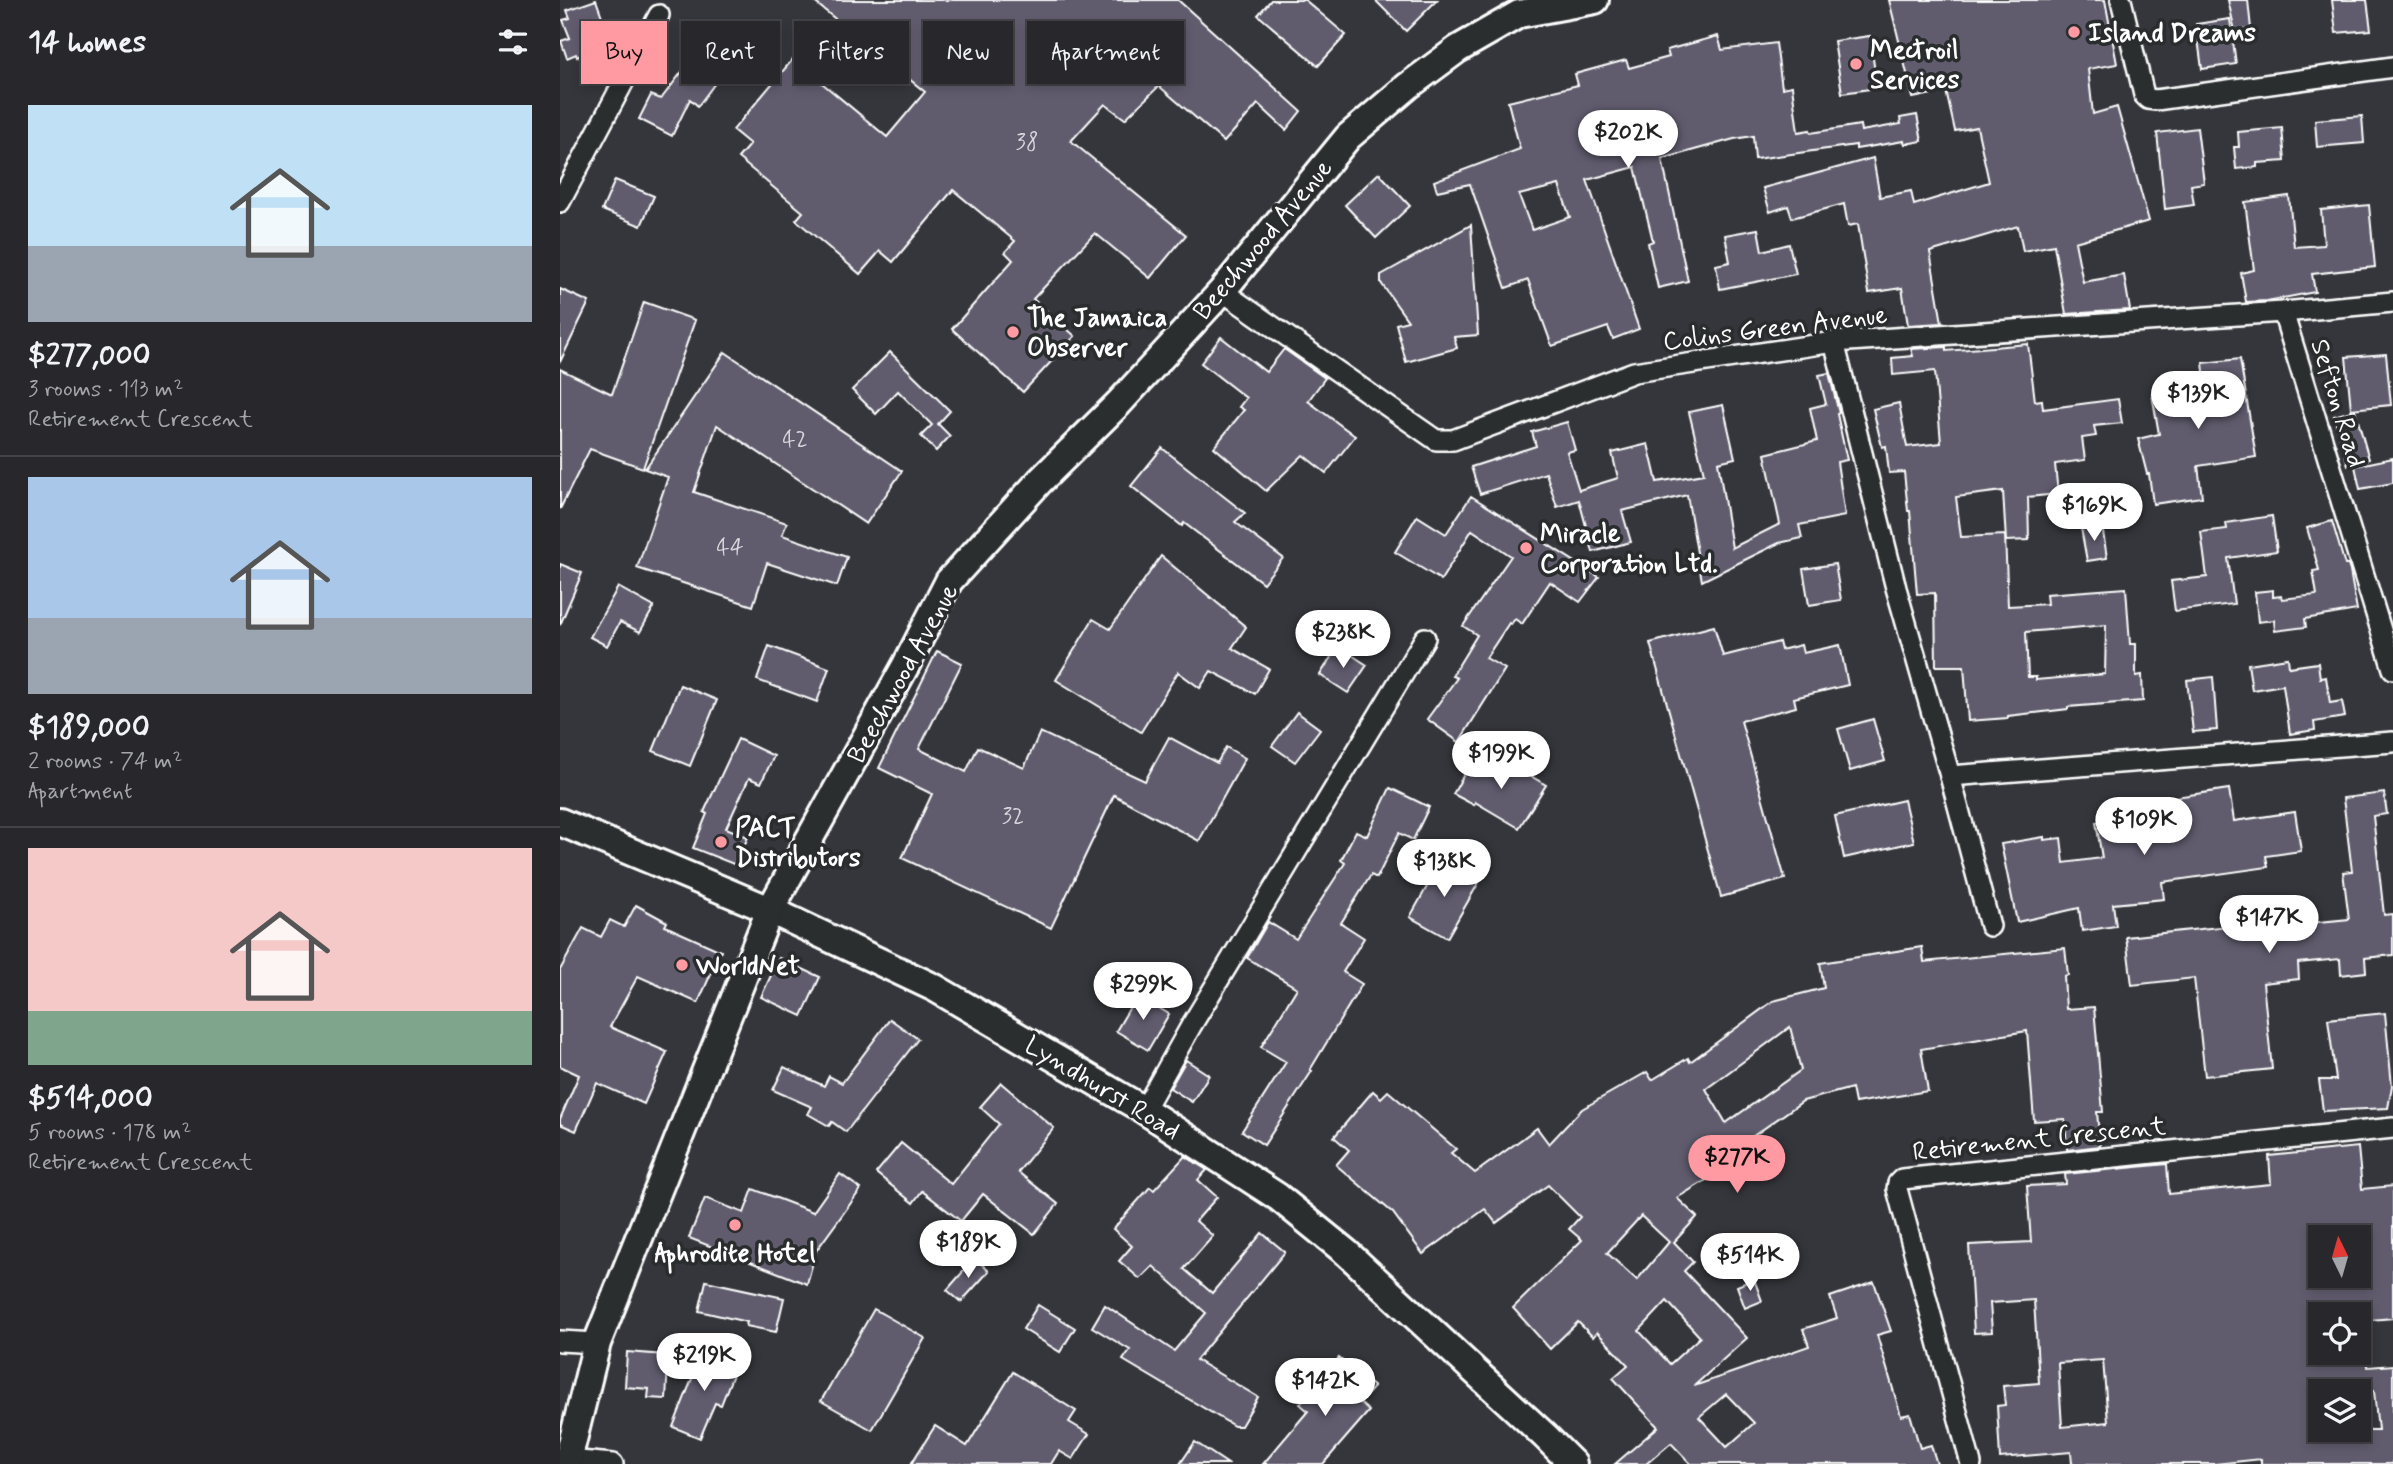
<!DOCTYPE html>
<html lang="en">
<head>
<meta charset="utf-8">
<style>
  body { margin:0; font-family:Mynerve,sans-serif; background:#343438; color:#f1f3f6; height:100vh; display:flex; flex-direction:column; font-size:26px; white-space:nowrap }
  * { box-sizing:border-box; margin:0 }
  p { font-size:23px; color:#a5a6a9 }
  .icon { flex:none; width:38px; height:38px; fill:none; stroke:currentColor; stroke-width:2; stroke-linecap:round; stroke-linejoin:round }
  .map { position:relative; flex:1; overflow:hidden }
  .drawer { display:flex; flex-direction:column; background:#28282c; width:560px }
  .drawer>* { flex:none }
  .guide { position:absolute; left:21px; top:21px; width:665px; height:63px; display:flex; gap:14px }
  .needle { width:46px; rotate:355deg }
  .fabs { position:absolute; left:1748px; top:1225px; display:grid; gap:14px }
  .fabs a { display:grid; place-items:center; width:63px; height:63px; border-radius:0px; background:#28282c; box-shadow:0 4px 10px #0003,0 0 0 2px #444448; font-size:35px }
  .price { position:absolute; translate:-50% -60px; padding:0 16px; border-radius:24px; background:#fff; color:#222; font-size:23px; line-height:46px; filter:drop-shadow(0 2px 4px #0008) }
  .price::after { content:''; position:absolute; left:50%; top:42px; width:21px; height:16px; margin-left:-10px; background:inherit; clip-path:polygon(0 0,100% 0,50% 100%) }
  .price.active { background:#ff9aa2; color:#111 }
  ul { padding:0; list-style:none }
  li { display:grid; align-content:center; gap:14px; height:371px; padding:0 28px }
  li+li { border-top:2px solid #444448 }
  li span { display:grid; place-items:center; height:217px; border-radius:0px; color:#555 }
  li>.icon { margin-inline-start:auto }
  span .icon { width:126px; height:126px; fill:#fffc; stroke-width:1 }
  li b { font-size:30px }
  h2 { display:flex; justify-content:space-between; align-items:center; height:84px; padding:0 28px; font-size:30px }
  .tag { padding:0 24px; border-radius:0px; background:#28282c; box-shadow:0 4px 10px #0003,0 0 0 2px #444448; font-size:24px; line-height:63px }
  .tag.active { background:#ff9aa2; color:#111 }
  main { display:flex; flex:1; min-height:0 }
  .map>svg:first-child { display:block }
</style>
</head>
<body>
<main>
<section class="drawer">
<h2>14 homes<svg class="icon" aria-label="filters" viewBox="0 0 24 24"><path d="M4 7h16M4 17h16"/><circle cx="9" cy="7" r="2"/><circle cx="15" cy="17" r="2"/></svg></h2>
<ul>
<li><span style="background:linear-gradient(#bfe0f5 65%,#9aa5b1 0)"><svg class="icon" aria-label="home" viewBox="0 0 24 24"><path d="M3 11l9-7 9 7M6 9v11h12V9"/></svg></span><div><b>$277,000</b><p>3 rooms · 113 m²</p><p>Retirement Crescent</p></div></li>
<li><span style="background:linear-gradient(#a9c7e8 65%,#9aa5b1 0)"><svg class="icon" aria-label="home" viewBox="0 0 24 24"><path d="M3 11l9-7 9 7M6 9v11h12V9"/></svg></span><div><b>$189,000</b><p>2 rooms · 74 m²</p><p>Apartment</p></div></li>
<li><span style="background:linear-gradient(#f6c9c9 75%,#7fa58c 0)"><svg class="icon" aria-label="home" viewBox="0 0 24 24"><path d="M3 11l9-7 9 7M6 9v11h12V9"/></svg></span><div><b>$514,000</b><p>5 rooms · 178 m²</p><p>Retirement Crescent</p></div></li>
</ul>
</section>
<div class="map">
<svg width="1833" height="1464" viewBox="0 0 1833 1464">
  <rect width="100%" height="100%" fill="#35363b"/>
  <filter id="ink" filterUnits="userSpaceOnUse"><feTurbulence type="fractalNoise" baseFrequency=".0143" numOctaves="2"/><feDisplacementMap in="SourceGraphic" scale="14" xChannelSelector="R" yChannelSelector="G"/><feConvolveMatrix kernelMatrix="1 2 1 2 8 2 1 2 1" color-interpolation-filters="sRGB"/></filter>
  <g filter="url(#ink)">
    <!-- building -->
    <g fill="#605c6e" stroke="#fff" stroke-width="2" fill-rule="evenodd">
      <polygon points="36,0 53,47 24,57 23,54 17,57 16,54 7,58 1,41 10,38 3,20 10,18 7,10"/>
      <polygon points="252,0 618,0 741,111 726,130 698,104 664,142 599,86 565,119 545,104 511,141 626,235 590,278 535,233 473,299 515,336 463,392 392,329 453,260 445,252 455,241 393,190 333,262 320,251 300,274 236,220 243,212 178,158 190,144 173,130 233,59 327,137 365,92"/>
      <polygon points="711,0 745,0 786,35 758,66 698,15"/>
      <polygon points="815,0 877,0 846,31"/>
      <polygon points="1329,0 1545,0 1557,64 1528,69 1533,114 1557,107 1589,221 1515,242 1523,282 1564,275 1570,310 1506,314 1494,245 1463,251 1458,226 1370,252 1382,323 1348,325 1342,288 1309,293 1298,224 1288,226 1284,204 1232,218 1228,206 1210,212 1203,188 1313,158 1320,197 1351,191 1354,205 1429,182 1417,127 1395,131 1386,91 1353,98"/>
      <polygon points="1668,0 1688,0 1691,29 1675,31"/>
      <polygon points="1772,0 1807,0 1811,30 1776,33"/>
      <polygon points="1670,19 1676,64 1642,69 1636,24"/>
      <path d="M1158,36L1162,50L1216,43L1222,88L1232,86L1238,132L1250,130L1251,133L1300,125L1301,131L1341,124L1340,118L1357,115L1362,141L1345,144L1344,141L1296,149V145L1195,159L1193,136L1174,139L1102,159L1128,281L1098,288L1088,243L1093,241L1075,167L1027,180L1079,329L1053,339L1048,327L992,346L968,280L946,288L910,184L877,191L874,181L960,149L948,102L1018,85L1015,74L1066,60L1069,68L1109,57L1107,50ZM999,185L1010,217L972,230L959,195Z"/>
      <polygon points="1310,36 1317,88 1282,93 1274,41"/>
      <polygon points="141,47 167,67 138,106 130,99 112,136 79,119 91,95 101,99"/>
      <polygon points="1802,116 1804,143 1757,147 1755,120"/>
      <polygon points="1637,128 1644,183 1631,185 1634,205 1605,209 1597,133"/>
      <polygon points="1722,128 1725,161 1697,163 1697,167 1676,169 1674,147 1679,147 1678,132"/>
      <polygon points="819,173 850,206 816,238 785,205"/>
      <polygon points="55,180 94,196 81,226 42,210"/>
      <polygon points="1729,196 1734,247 1764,245 1761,210 1809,205 1815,267 1752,274 1755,292 1707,301 1686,302 1681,273 1694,270 1685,202"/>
      <polygon points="911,225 918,335 894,337 897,348 846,362 836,324 848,321 821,283 821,275"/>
      <polygon points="1198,229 1202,251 1229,244 1236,274 1160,289 1156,265 1170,262 1165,235"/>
      <polygon points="0,289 29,302 0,362"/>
      <polygon points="84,302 135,320 83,468 30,449 0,509 0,369 52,394"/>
      <polygon points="661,337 706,372 724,349 765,378 748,401 795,436 766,473 743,455 706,491 654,447 684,410 679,407 686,398 641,363"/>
      <path d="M1468,344L1475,401L1482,400L1483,409L1558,399L1562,423L1534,426L1536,436L1522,438L1525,460L1495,464L1498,494L1468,497L1469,540L1446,541L1443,491L1396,497L1401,537L1445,535L1448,606L1487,604L1486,594L1566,588L1570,644H1576V676L1582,675L1583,701L1508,707V709L1448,716V718L1408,721L1404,666H1376L1375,593L1357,594L1350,511H1348L1344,472L1329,473L1326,446L1322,447L1313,409L1339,403L1347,447L1381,443L1375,371L1333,375L1332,358L1353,356L1351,349L1386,347V351ZM1546,625L1545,674L1476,680V677H1468L1466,632Z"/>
      <polygon points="165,352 342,471 306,524 157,425 134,492 227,523 222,535 287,557 277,586 207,563 193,606 77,568 108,477 85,469"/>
      <polygon points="330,352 390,411 378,424 390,436 376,451 361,436 372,425 338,391 316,414 292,390"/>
      <polygon points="1826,354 1831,405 1791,409 1786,357"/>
      <polygon points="1680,359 1696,457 1638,466 1642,497 1593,504 1589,474 1587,474 1578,439 1599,434 1592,394 1614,390 1613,386 1645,379 1643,363"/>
      <polygon points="1269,373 1279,413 1277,414 1287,460 1277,462 1285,516 1239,525 1242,538 1219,543 1142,581 1127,495 1062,511 1071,542 1033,552 1019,500 997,507 986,473 920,494 911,467 976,446 972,432 1007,422 1015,450 1007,452 1019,490 1058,478 1052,453 1088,444 1097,482 1144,474 1129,412 1163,405 1175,458 1158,462 1172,548 1220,524 1205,454 1257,441 1250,408 1266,404 1259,375"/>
      <polygon points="1795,410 1809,459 1788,465 1774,416"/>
      <polygon points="602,448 685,513 675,522 723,558 703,583 624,523 622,526 571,486"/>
      <polygon points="1833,458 1833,483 1800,489 1795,466"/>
      <polygon points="911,496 1039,577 1020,602 990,582 962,624 955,619 951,624 949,623 926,658 945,669 899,742 867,719 897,678 892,676 917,635 903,626 951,556 912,530 881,580 835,552 857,516 886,534"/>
      <polygon points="1712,516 1717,551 1668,558 1674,604 1615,611 1611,581 1647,577 1641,532 1667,529 1666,523"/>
      <polygon points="1772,521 1785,565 1788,565 1790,571 1797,610 1745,619 1746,627 1715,631 1714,620 1698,622 1695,592 1713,590 1713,597 1721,596 1722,599 1757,595 1753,571 1759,570 1747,528"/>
      <polygon points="1542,525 1547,558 1527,561 1521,528"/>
      <polygon points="601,556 686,627 672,648 709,669 695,694 651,671 640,688 618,672 581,732 496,680 533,619 550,629"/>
      <polygon points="0,564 22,573 0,625"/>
      <polygon points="1275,564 1281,600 1249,605 1243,569"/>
      <polygon points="58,587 94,607 80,632 60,622 47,646 30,637"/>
      <polygon points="1154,626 1163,656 1219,642 1221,650 1241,645 1243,653 1280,645 1288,685 1234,698 1236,707 1181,721 1225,879 1161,897 1090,643"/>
      <polygon points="209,646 269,668 257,702 197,680"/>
      <polygon points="778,646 807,665 788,693 760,675"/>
      <polygon points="377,651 402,663 359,749 406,772 418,747 464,768 480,732 585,781 609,737 657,763 666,747 685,758 639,841 554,795 491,928 342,858 372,794 319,768"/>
      <polygon points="1728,658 1729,667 1758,663 1760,678 1766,677 1770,703 1782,701 1785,717 1754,722 1755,730 1730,734 1723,685 1692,690 1688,664"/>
      <polygon points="1653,677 1657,730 1633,732 1627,680"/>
      <polygon points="120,685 157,700 130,766 93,751"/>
      <polygon points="737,712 760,729 735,762 712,746"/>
      <polygon points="1313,719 1325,761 1290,771 1278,729"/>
      <polygon points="178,739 214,756 201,783 189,778 166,828 188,837 176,865 133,848 147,814 144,812"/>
      <polygon points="912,760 940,774 947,762 986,785 959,828 915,802 914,805 893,794"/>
      <polygon points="830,788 869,807 853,840 839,833 817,878 811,875 781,923 804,938 783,972 802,984 750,1070 752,1071 704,1145 682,1131 726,1062 701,1047 737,988 687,958 708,922 736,939 785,863 781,860 796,831 807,836"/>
      <polygon points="1669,789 1674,821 1735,812 1741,851 1706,856 1708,867 1602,882 1604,899 1553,904 1556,926 1522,931 1519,908 1457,922 1441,844 1484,837 1484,840 1501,838 1504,863 1542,858 1536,822 1598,811 1596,800"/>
      <polygon points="1824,793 1827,814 1813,816 1824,915 1833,914 1833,955 1805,958 1806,972 1781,975 1780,959 1738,963 1739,979 1703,983 1712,1069 1645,1076 1634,978 1572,985 1566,937 1696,923 1697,928 1789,919 1783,872 1792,871 1783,798"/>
      <polygon points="1344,800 1354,842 1284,858 1275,816"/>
      <polygon points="882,860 919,882 887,938 850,917"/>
      <polygon points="76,905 107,922 105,926 161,951 138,1003 78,976 50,1027 107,1052 84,1104 37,1083 16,1131 0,1124 0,1119 19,1075 0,1066 0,970 23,928 41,937 50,920 64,927"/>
      <path d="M1362,947L1364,962L1505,948L1508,975L1504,976L1506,1009L1534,1007L1543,1112H1537L1540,1146L1507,1150L1505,1119L1474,1121L1467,1031L1361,1049L1368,1091L1295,1103L1292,1088L1243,1101L1148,1168L1153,1176L1117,1198L1137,1217L1114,1242L1133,1262L1124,1271L1187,1338L1134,1386L1249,1346L1243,1329L1277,1318L1270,1297L1314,1282L1331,1331L1317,1335L1341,1416L1350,1414L1360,1448L1371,1445L1377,1464H1131L1111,1443L1086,1464H1055L1098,1427L1053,1378L1068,1365L1037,1332L1033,1337L1018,1322L990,1349L953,1308L1022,1240L1009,1229L1020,1217L988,1185L936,1223L925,1209L863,1254L833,1213L776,1165L789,1150L774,1137L813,1091L821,1098L828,1091L896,1149L891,1153L915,1173L977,1128L989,1144L1022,1109L1087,1072L1092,1080L1128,1058L1130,1062L1213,1001L1264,988L1260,963ZM1230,1027L1241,1070L1166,1123L1146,1089ZM1081,1216L1109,1242L1077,1280L1047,1253ZM1107,1301L1140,1337L1110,1364L1079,1331ZM1166,1394L1194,1423L1167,1447L1139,1417Z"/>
      <polygon points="219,958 260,977 242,1016 201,997"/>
      <polygon points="577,995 609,1014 588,1050 556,1031"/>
      <polygon points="1825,1013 1832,1086 1828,1108 1763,1111 1759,1080 1776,1080 1768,1019"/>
      <polygon points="330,1019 358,1039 286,1132 272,1122 269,1126 248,1114 252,1107 213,1090 224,1067 264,1086 269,1076 282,1083"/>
      <polygon points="626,1060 649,1075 632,1102 610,1088"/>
      <polygon points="441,1083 494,1128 458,1172 498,1204 474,1234 423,1194 401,1221 362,1191 353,1203 316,1173 341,1143 391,1184 439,1124 420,1107"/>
      <path d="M1798,1147L1802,1189L1833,1186V1318L1799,1321V1314H1760V1358L1807,1354L1808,1367L1833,1365V1464H1701V1459L1655,1464H1512L1511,1452L1440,1458L1437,1406L1445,1405L1443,1386L1479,1383L1474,1300L1430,1303L1432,1332L1414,1333L1409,1245L1471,1242L1467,1186L1506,1184L1505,1174L1607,1164L1609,1194L1711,1184L1709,1156ZM1760,1237H1799V1276H1760ZM1543,1360L1548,1422L1502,1427L1498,1363ZM1760,1391H1814L1818,1430H1760Z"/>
      <polygon points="625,1156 647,1170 638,1180 657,1197 636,1221 653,1236 624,1269 652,1293 702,1233 725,1252 636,1360 698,1397 681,1426 674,1426 563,1360 570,1350 532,1327 545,1305 614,1351 646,1313 593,1266 580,1279 559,1261 572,1246 553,1229 590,1187 594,1190"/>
      <polygon points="280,1174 301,1189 256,1251 247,1284 129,1238 145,1198 184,1213 193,1189 253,1212"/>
      <polygon points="415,1258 429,1271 401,1302 387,1290"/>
      <polygon points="1194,1279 1202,1301 1185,1308 1177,1286"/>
      <polygon points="146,1281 224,1298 216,1332 186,1326 187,1322 139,1311"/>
      <polygon points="478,1305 515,1328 500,1352 463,1329"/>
      <polygon points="314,1309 365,1338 312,1430 261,1401"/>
      <polygon points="143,1351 177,1364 161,1405 155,1403 140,1438 113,1427"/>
      <polygon points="67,1352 105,1355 104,1363 108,1364 106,1399 88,1398 89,1389 65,1387"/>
      <polygon points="779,1358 814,1387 800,1403 809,1411 763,1464 703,1464 748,1411 740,1404"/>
      <polygon points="453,1372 516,1411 509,1422 529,1434 513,1459 499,1451 491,1464 351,1464 375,1426 407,1446"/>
      <polygon points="635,1442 668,1464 620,1464"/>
    </g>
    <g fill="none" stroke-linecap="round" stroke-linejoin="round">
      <!-- street casing -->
      <g stroke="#fff" stroke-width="24">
        <g id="street">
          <polyline points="1561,0 1584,95 1588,99 1596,100 1833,67"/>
          <polyline points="0,202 99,15"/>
          <polyline points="662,291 876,440 893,440 1074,372 1274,342 1723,312 1833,302"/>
          <polyline points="1723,312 1833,669"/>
          <polyline points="1274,342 1336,588 1390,776 1430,926"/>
          <polyline points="1390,776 1833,742"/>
          <polyline points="584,1110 631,1026 865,638"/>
          <polyline points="0,1341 37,1343"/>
          <polyline points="8,1460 53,1464"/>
          <polyline points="1411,1464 1337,1189 1338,1183 1342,1179 1833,1128"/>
        </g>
      </g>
      <!-- secondary casing -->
      <g stroke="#fff" stroke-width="32">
        <g id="secondary">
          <polyline points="0,822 210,910 375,988 584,1110 718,1197 787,1253 985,1436 1013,1464"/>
          <polyline points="7,1464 37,1343 210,910 346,665 389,581 480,481 559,403 662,291 788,137 848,86 898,49 959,14 1035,0"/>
        </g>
      </g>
      <!-- street -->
      <use href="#street" stroke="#2a2d2e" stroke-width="19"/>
      <!-- secondary -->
      <use href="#secondary" stroke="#2a2d2e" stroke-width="26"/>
    </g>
  </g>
  <!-- markers -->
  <g fill="#ff9aa2" stroke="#2a2d2e" stroke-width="2.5">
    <circle cx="1514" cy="32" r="7"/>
    <circle cx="1296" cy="64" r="7"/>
    <circle cx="453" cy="332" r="7"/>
    <circle cx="966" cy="548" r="7"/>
    <circle cx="161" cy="842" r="7"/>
    <circle cx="122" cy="965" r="7"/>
    <circle cx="175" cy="1225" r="7"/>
  </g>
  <g text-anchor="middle" stroke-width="7" stroke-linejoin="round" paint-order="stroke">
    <!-- number labels -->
    <g font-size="23" fill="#d7d6db">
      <text x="467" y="149">38</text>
      <text x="235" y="446">42</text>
      <text x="170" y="554">44</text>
      <text x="453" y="823">32</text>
    </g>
    <!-- poi labels -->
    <g font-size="26" font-weight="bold" fill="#fff" stroke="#2a2d2e" text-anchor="start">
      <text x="1528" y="41">Island Dreams</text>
      <text x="1310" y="58">Mectroil<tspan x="1310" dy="30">Services</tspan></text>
      <text x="467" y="326">The Jamaica<tspan x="467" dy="30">Observer</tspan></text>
      <text x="980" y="542">Miracle<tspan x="980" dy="30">Corporation Ltd.</tspan></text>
      <text x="175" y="836">PACT<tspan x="175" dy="30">Distributors</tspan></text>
      <text x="136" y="974">WorldNet</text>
      <text x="175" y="1261" text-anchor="middle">Aphrodite Hotel</text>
    </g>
    <!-- street labels -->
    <g font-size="26" fill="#fff" stroke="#2a2d2e">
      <text transform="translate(702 239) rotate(-50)" y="9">Beechwood Avenue</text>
      <text transform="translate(1215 327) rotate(-7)" y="9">Colins Green Avenue</text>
      <text transform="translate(1779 403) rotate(73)" y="9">Sefton Road</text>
      <text transform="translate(342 673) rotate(-61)" y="9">Beechwood Avenue</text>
      <text transform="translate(543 1087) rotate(31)" y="9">Lyndhurst Road</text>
      <text transform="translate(1479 1138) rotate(-6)" y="9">Retirement Crescent</text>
    </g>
  </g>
</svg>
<div class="fabs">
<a><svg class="needle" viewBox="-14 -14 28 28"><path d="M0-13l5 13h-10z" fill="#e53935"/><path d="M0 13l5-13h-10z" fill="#a5a6a9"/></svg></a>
<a><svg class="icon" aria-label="locate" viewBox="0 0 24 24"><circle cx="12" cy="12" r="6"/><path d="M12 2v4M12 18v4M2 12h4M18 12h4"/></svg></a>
<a><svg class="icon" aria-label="layers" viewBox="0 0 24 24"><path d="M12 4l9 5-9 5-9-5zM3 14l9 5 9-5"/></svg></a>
</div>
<b class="price" style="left:1068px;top:170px">$202K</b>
<b class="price" style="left:1638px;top:431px">$139K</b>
<b class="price" style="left:1534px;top:543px">$169K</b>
<b class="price" style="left:783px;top:670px">$238K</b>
<b class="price" style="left:941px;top:791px">$199K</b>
<b class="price" style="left:1584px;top:857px">$109K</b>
<b class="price" style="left:884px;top:899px">$138K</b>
<b class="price" style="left:1709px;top:955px">$147K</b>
<b class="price" style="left:583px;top:1022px">$299K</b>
<b class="price active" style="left:1177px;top:1195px">$277K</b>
<b class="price" style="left:408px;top:1280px">$189K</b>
<b class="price" style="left:1190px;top:1293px">$514K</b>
<b class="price" style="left:144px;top:1393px">$219K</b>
<b class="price" style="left:765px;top:1418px">$142K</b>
<div class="guide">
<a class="tag active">Buy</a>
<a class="tag">Rent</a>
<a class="tag">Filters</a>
<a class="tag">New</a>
<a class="tag">Apartment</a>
</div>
</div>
</main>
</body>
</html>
